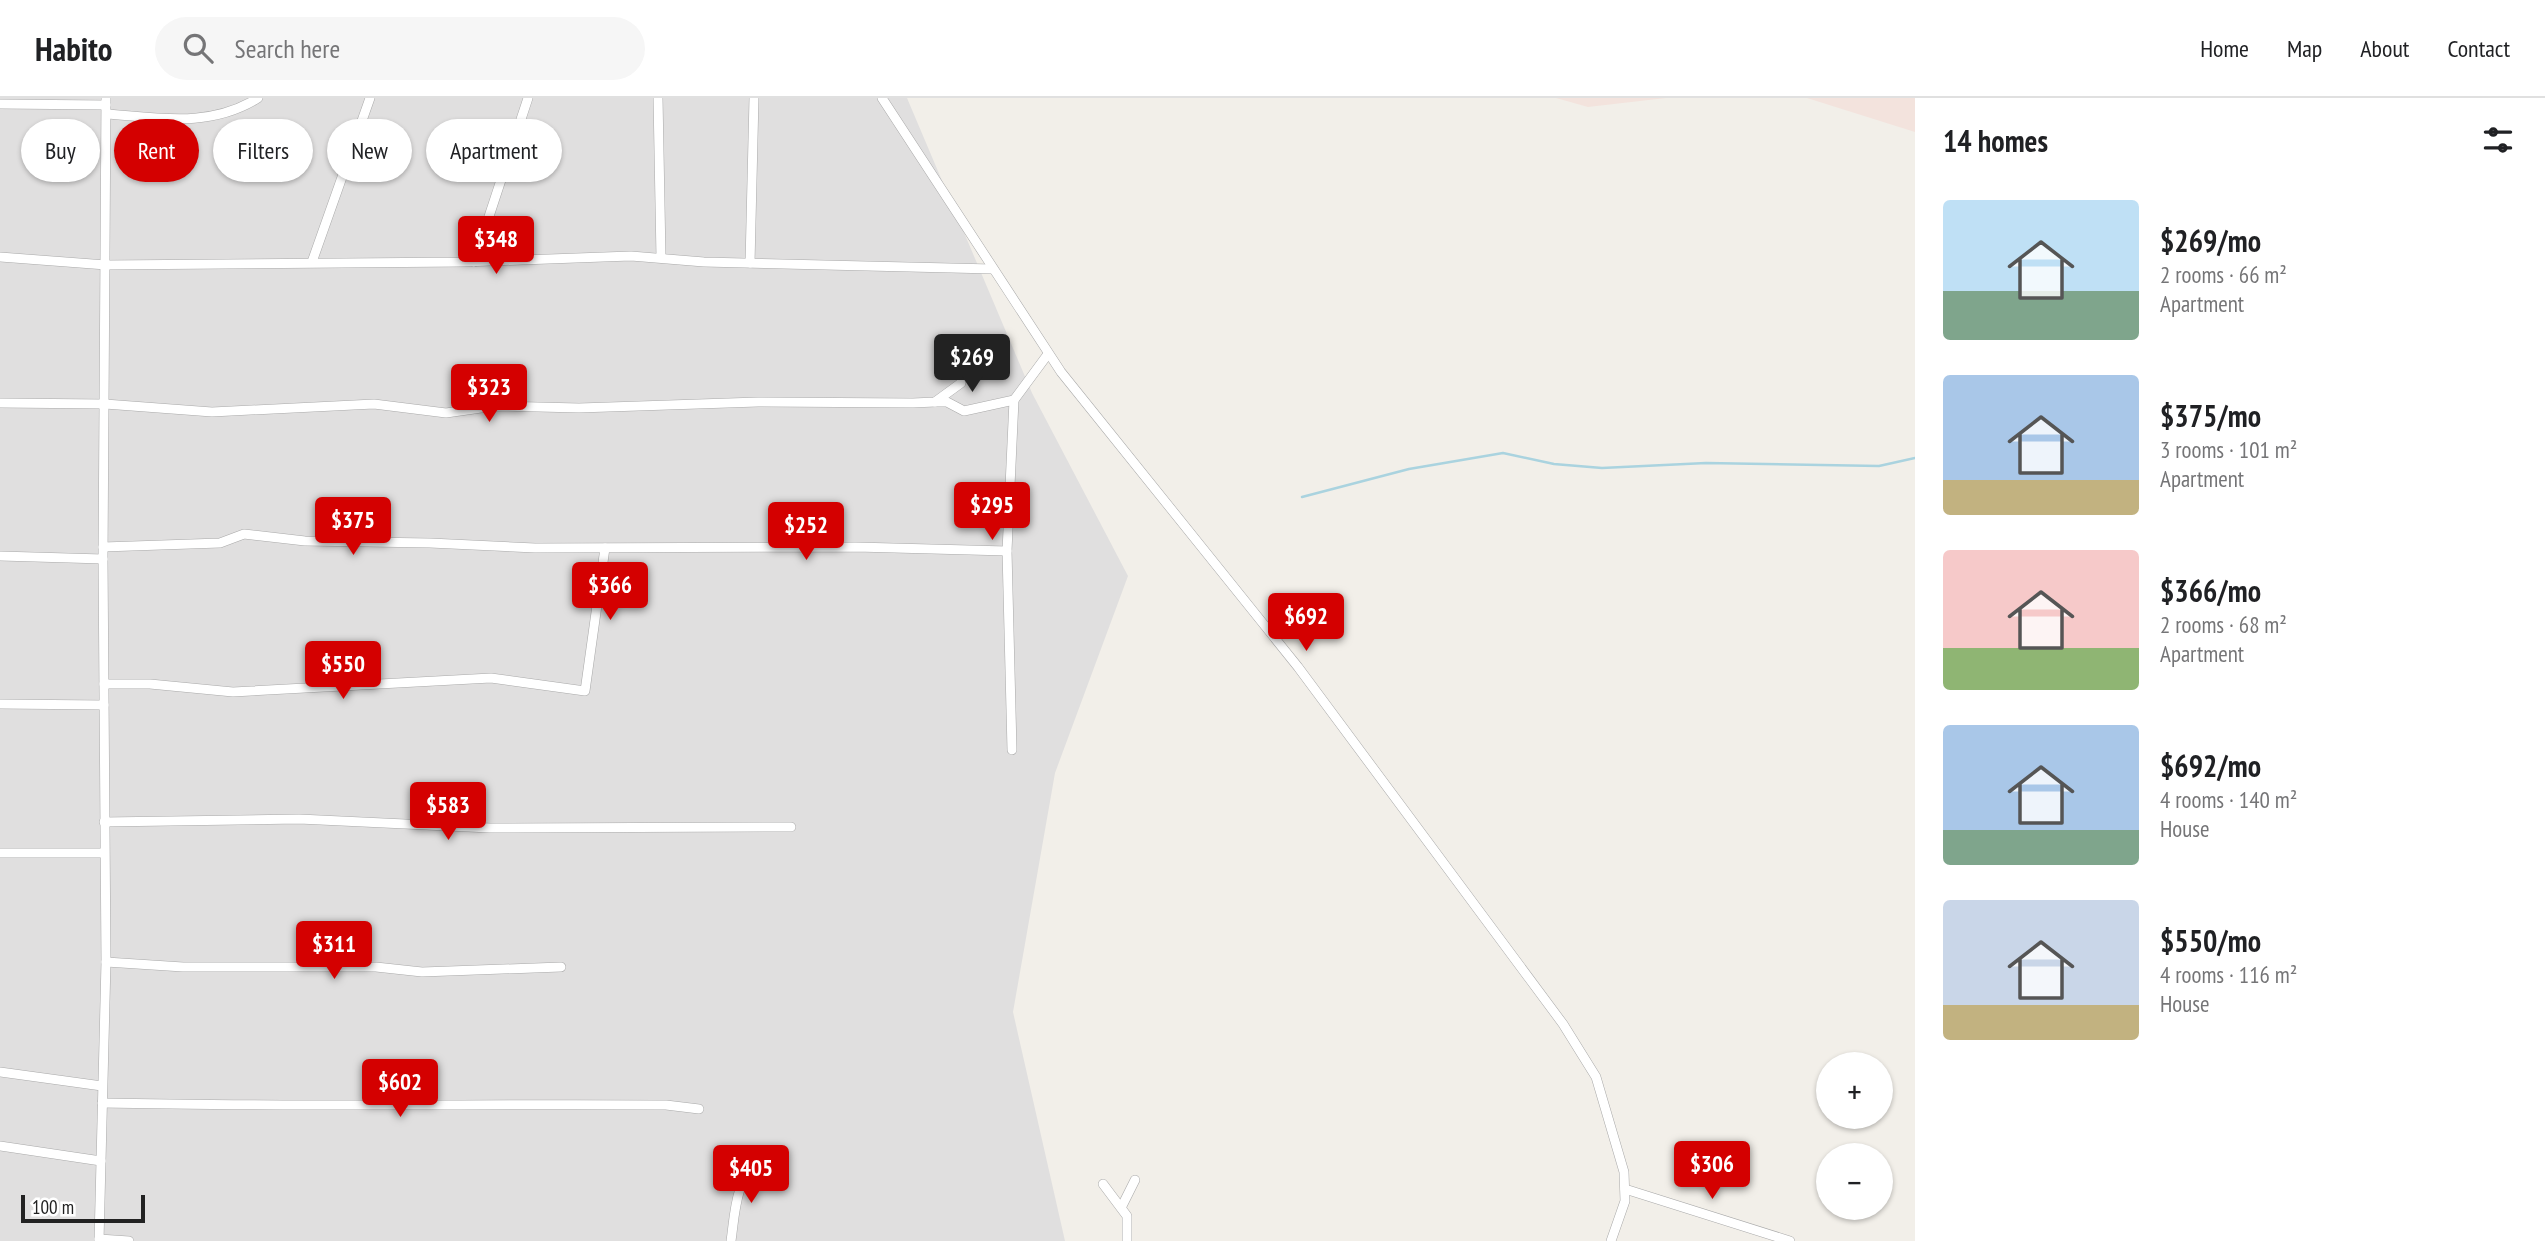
<!DOCTYPE html>
<html lang="en">
<head>
<meta charset="utf-8">
<style>
  body { margin:0; font-family:"PT Sans Narrow",sans-serif; background:#f6f6f6; color:#202124; height:100vh; display:flex; flex-direction:column; font-size:26px; white-space:nowrap }
  * { box-sizing:border-box; margin:0 }
  p { font-size:23px; color:#757577 }
  .icon { flex:none; width:38px; height:38px; fill:none; stroke:currentColor; stroke-width:2; stroke-linecap:round; stroke-linejoin:round }
  .map { position:relative; flex:1; overflow:hidden }
  .side { display:flex; flex-direction:column; background:#fff; width:630px }
  .side>* { flex:none }
  .banner { position:absolute; left:21px; top:21px; width:665px; height:63px; display:flex; gap:14px }
  .buttons { position:absolute; left:1816px; top:954px; display:grid; gap:14px }
  .buttons a { display:grid; place-items:center; width:77px; height:77px; border-radius:50%; background:#fff; box-shadow:0 2px 5px #0004; font-size:35px }
  .scale { position:absolute; left:21px; bottom:18px; width:124px; box-sizing:border-box; padding-left:7px; border:4px solid #222; border-top:0; font-size:19px; line-height:24px; white-space:nowrap; color:#222; -webkit-text-stroke:5px #fff; paint-order:stroke }
  .price { position:absolute; translate:-50% -60px; padding:0 16px; border-radius:7px; background:#d40000; color:#fff; font-size:23px; line-height:46px; filter:drop-shadow(0 2px 4px #0008) }
  .price::after { content:''; position:absolute; left:50%; top:42px; width:21px; height:16px; margin-left:-10px; background:inherit; clip-path:polygon(0 0,100% 0,50% 100%) }
  .price.active { background:#222; color:#fff }
  ul { padding:0; list-style:none }
  li { display:flex; align-items:center; gap:21px; height:175px; padding:0 28px }
  li span { display:grid; place-items:center; flex:none; width:196px; height:140px; border-radius:7px; color:#555 }
  li>.icon { margin-inline-start:auto }
  span .icon { width:84px; height:84px; fill:#fffc; stroke-width:1 }
  li b { font-size:30px }
  h2 { display:flex; justify-content:space-between; align-items:center; height:84px; padding:0 28px; font-size:30px }
  .pill { padding:0 24px; border-radius:32px; background:#fff; box-shadow:0 2px 5px #0004; font-size:24px; line-height:63px }
  .pill.active { background:#d40000; color:#fff }
  header { display:flex; align-items:center; gap:42px; box-sizing:border-box; height:98px; padding:0 35px; background:#fff; border-bottom:2px solid #e0e0e0 }
  header strong { font-size:33px }
  nav { display:flex; gap:38px; margin-inline-start:auto; font-size:24px }
  .search { width:490px; height:63px; background:#f6f6f6; display:flex; align-items:center; gap:18px; box-sizing:border-box; padding:0 24px; border-radius:38px; color:#757577; font-size:26px }
  main { display:flex; flex:1; min-height:0 }
  .map>svg:first-child { display:block }
</style>
</head>
<body>
<header>
<strong>Habito</strong>
<div class="search"><svg class="icon" aria-label="search" viewBox="0 0 24 24"><circle cx="10" cy="10" r="6"/><path d="M15 15l6 6"/></svg>Search here</div>
<nav><a>Home</a><a>Map</a><a>About</a><a>Contact</a></nav>
</header>
<main>
<div class="map">
<svg width="1915" height="1143" viewBox="0 0 1915 1143">
  <rect width="100%" height="100%" fill="#f2efe9"/>
  <!-- residential -->
  <polygon fill="#e0dfdf" points="0,0 907,0 1032,295 1128,478 1055,675 1013,914 1065,1143 0,1143"/>
  <!-- military -->
  <g fill="#f3e3dd">
    <polygon points="1556,0 1666,0 1588,9"/>
    <polygon points="1807,0 1915,0 1915,34"/>
  </g>
  <g fill="none" stroke-linecap="round" stroke-linejoin="round">
    <!-- stream -->
    <polyline stroke="#aad3df" stroke-width="2.5" points="1302,399 1409,371 1503,355 1554,366 1602,370 1706,365 1879,368 1915,360"/>
    <!-- street casing -->
    <g stroke="#a9a9a9" stroke-width="10">
      <g id="street">
        <polyline points="658,0 661,159"/>
        <polyline points="882,0 1061,274 1298,569 1563,926 1596,979 1624,1074 1625,1103 1611,1143"/>
        <polyline points="0,6 106,7"/>
        <path d="M107,16C160,20 210,30 258,0"/>
        <polyline points="0,159 106,167 464,164 631,158 704,164 993,171"/>
        <polyline points="312,164 370,0"/>
        <polyline points="474,164 528,0"/>
        <polyline points="750,165 754,0"/>
        <polyline points="935,304 947,304 964,313 1014,302"/>
        <polyline points="0,305 105,306 212,314 374,306 446,315 495,308 579,310 758,304 913,305 935,304 961,285"/>
        <polyline points="103,449 220,445 244,436 305,443 430,445 535,450 856,449 1007,453"/>
        <polyline points="0,458 103,461"/>
        <polyline points="104,586 150,586 233,594 491,580 585,593 605,450"/>
        <polyline points="0,606 104,607"/>
        <polyline points="1012,652 1007,453 1014,302 1048,256"/>
        <polyline points="104,724 299,721 490,730 791,729"/>
        <polyline points="0,755 104,755"/>
        <polyline points="106,864 183,869 376,869 422,874 561,869"/>
        <polyline points="0,974 102,988"/>
        <path d="M102,1005C290,1009 478,1006 666,1007L699,1011"/>
        <polyline points="0,1048 101,1063"/>
        <polyline points="1103,1086 1127,1118 1127,1143"/>
        <polyline points="1625,1091 1790,1143"/>
        <polyline points="1122,1108 1135,1082"/>
        <polyline points="99,1141 129,1143"/>
        <polyline points="99,1143 106,864 103,461 106,0"/>
        <path d="M731,1143C735,1115 735,1080 761,1062"/>
      </g>
    </g>
    <!-- street -->
    <use href="#street" stroke="#fff" stroke-width="9"/>
  </g>
</svg>
<div class="buttons">
<a>+</a>
<a>−</a>
</div>
<div class="scale">100 m</div>
<b class="price" style="left:496px;top:178px">$348</b>
<b class="price active" style="left:972px;top:296px">$269</b>
<b class="price" style="left:489px;top:326px">$323</b>
<b class="price" style="left:992px;top:444px">$295</b>
<b class="price" style="left:353px;top:459px">$375</b>
<b class="price" style="left:806px;top:464px">$252</b>
<b class="price" style="left:610px;top:524px">$366</b>
<b class="price" style="left:1306px;top:555px">$692</b>
<b class="price" style="left:343px;top:603px">$550</b>
<b class="price" style="left:448px;top:744px">$583</b>
<b class="price" style="left:334px;top:883px">$311</b>
<b class="price" style="left:400px;top:1021px">$602</b>
<b class="price" style="left:1712px;top:1103px">$306</b>
<b class="price" style="left:751px;top:1107px">$405</b>
<div class="banner">
<a class="pill">Buy</a>
<a class="pill active">Rent</a>
<a class="pill">Filters</a>
<a class="pill">New</a>
<a class="pill">Apartment</a>
</div>
</div>
<section class="side">
<h2>14 homes<svg class="icon" aria-label="filters" viewBox="0 0 24 24"><path d="M4 7h16M4 17h16"/><circle cx="9" cy="7" r="2"/><circle cx="15" cy="17" r="2"/></svg></h2>
<ul>
<li><span style="background:linear-gradient(#bfe0f5 65%,#7fa58c 0)"><svg class="icon" aria-label="home" viewBox="0 0 24 24"><path d="M3 11l9-7 9 7M6 9v11h12V9"/></svg></span><div><b>$269/mo</b><p>2 rooms · 66 m²</p><p>Apartment</p></div></li>
<li><span style="background:linear-gradient(#a9c7e8 75%,#c2b280 0)"><svg class="icon" aria-label="home" viewBox="0 0 24 24"><path d="M3 11l9-7 9 7M6 9v11h12V9"/></svg></span><div><b>$375/mo</b><p>3 rooms · 101 m²</p><p>Apartment</p></div></li>
<li><span style="background:linear-gradient(#f6c9c9 70%,#8fb573 0)"><svg class="icon" aria-label="home" viewBox="0 0 24 24"><path d="M3 11l9-7 9 7M6 9v11h12V9"/></svg></span><div><b>$366/mo</b><p>2 rooms · 68 m²</p><p>Apartment</p></div></li>
<li><span style="background:linear-gradient(#a9c7e8 75%,#7fa58c 0)"><svg class="icon" aria-label="home" viewBox="0 0 24 24"><path d="M3 11l9-7 9 7M6 9v11h12V9"/></svg></span><div><b>$692/mo</b><p>4 rooms · 140 m²</p><p>House</p></div></li>
<li><span style="background:linear-gradient(#c9d6e8 75%,#c2b280 0)"><svg class="icon" aria-label="home" viewBox="0 0 24 24"><path d="M3 11l9-7 9 7M6 9v11h12V9"/></svg></span><div><b>$550/mo</b><p>4 rooms · 116 m²</p><p>House</p></div></li>
</ul>
</section>
</main>
</body>
</html>
